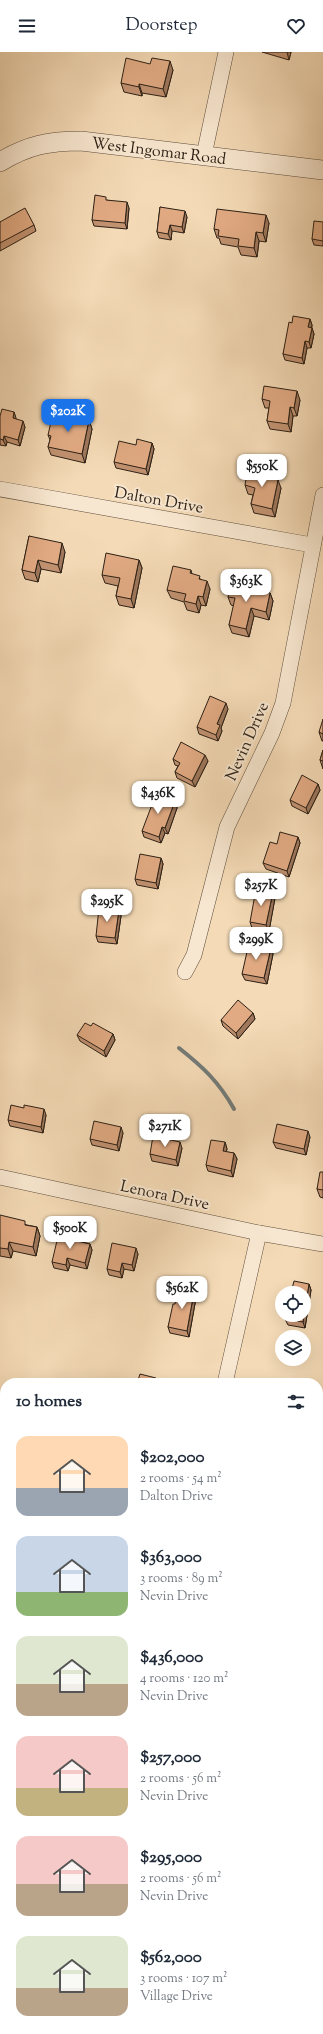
<!DOCTYPE html>
<html lang="en">
<head>
<meta charset="utf-8">
<style>
  body { margin:0; font-family:"Sorts Mill Goudy",serif; background:#f6f6f7; color:#1f2937; height:100vh; display:flex; flex-direction:column; font-size:15px; white-space:nowrap }
  * { box-sizing:border-box; margin:0 }
  p { font-size:13px; color:#747a83 }
  .icon { flex:none; width:22px; height:22px; fill:none; stroke:currentColor; stroke-width:2; stroke-linecap:round; stroke-linejoin:round }
  .map { position:relative; flex:1; overflow:hidden }
  .drawer { position:absolute; left:0px; top:1326px; width:323px; height:656px; display:flex; flex-direction:column; background:#fff; border-radius:16px 16px 0 0; box-shadow:0 4px 16px #0002 }
  .drawer>* { flex:none }
  .buttons { position:absolute; left:275px; top:1234px; display:grid; gap:8px }
  .buttons a { display:grid; place-items:center; width:36px; height:36px; border-radius:50%; background:#fff; box-shadow:0 4px 16px #0002; font-size:20px }
  .price { position:absolute; translate:-50% -34px; padding:0 9px; border-radius:8px; background:#fff; color:#222; font-size:13px; line-height:26px; filter:drop-shadow(0 1px 2px #0008) }
  .price::after { content:''; position:absolute; left:50%; top:24px; width:12px; height:9px; margin-left:-6px; background:inherit; clip-path:polygon(0 0,100% 0,50% 100%) }
  .price.active { background:#1a73e8; color:#fff }
  ul { padding:0; list-style:none }
  li { display:flex; align-items:center; gap:12px; height:100px; padding:0 16px }
  li span { display:grid; place-items:center; flex:none; width:112px; height:80px; border-radius:12px; color:#555 }
  li>.icon { margin-inline-start:auto }
  span .icon { width:48px; height:48px; fill:#fffc; stroke-width:1 }
  li b { font-size:17px }
  h2 { display:flex; justify-content:space-between; align-items:center; height:48px; padding:0 16px; font-size:17px }
  header { display:flex; justify-content:space-between; align-items:center; height:52px; padding:0 16px; background:#fff; font-size:18px; font-weight:600 }
  .map>svg:first-child { display:block }
</style>
</head>
<body>
<header><svg class="icon" aria-label="menu" viewBox="0 0 24 24"><path d="M4 6h16M4 12h16M4 18h16"/></svg>Doorstep<svg class="icon" aria-label="heart" viewBox="0 0 24 24"><path d="M12 20l-8-8c-3-5 5-10 8-4 3-6 11-1 8 4z"/></svg></header>
<div class="map">
<svg width="323" height="1982" viewBox="0 0 323 1982">
  <rect width="100%" height="100%" fill="#f4dab6"/>
  <filter id="stains"><feTurbulence type="fractalNoise" baseFrequency=".005" numOctaves="4"/><feColorMatrix values="0 0 0 0 .2 0 0 0 0 .09 0 0 0 0 .02 0 0 0 .5 -.17"/></filter>
  <radialGradient id="worn" r=".72"><stop offset=".6" stop-color="#630" stop-opacity="0"/><stop offset="1" stop-color="#630" stop-opacity=".3"/></radialGradient>
  <g fill="none" stroke-linecap="round" stroke-linejoin="round">
    <!-- stream -->
    <path stroke="#737b78" stroke-width="4" d="M179,996C203,1015 219,1030 234,1057"/>
    <!-- service casing -->
    <g stroke="#5e4e3d" stroke-width="10">
      <g id="service">
        <polyline points="0,1881 5,1882"/>
        <polyline points="0,1934 3,1911 5,1911"/>
        <polyline points="78,1982 78,1977"/>
      </g>
    </g>
    <!-- minor casing -->
    <g stroke="#5e4e3d" stroke-width="16">
      <g id="minor">
        <polyline points="204,103 226,0"/>
        <polyline points="0,437 312,493"/>
        <polyline points="185,920 194,903 227,775 272,681 283,651 323,443"/>
        <polyline points="0,1125 259,1181 323,1192"/>
        <polyline points="225,1331 259,1181"/>
        <polyline points="0,1595 5,1596"/>
        <polyline points="318,1664 323,1665"/>
      </g>
    </g>
    <!-- tertiary casing -->
    <g stroke="#5e4e3d" stroke-width="20">
      <path id="tertiary" d="M0,110C28,93 49,89 81,89L323,118"/>
    </g>
    <!-- service -->
    <use href="#service" stroke="#f8e7d0" stroke-width="8"/>
    <!-- minor -->
    <use href="#minor" stroke="#f8e7d0" stroke-width="15"/>
    <!-- tertiary -->
    <use href="#tertiary" stroke="#f8e7d0" stroke-width="19"/>
  </g>
  <!-- wall -->
  <g fill="#c29271" stroke="#2c2015">
    <polygon points="262,0 291,0 289,8"/>
    <polygon points="173,18 166,45 142,41 142,44 124,40 121,31"/>
    <polygon points="107,148 129,156 127,177 94,174 92,168"/>
    <polygon points="160,155 187,165 184,181 172,179 171,188 159,186 157,180"/>
    <polygon points="0,170 34,173 36,179 0,199"/>
    <polygon points="323,170 323,194 314,193 312,187"/>
    <polygon points="269,171 266,190 259,189 257,205 241,203 238,195 221,192 219,186 217,186 214,177"/>
    <polygon points="310,267 312,273 312,276 314,282 311,296 307,296 304,312 285,308 283,302 292,271"/>
    <polygon points="262,347 300,348 297,364 293,364 291,380 270,377 267,369 269,356 265,356"/>
    <polygon points="14,360 16,367 25,375 20,394 7,390 6,394 0,393 0,364"/>
    <polygon points="89,368 92,377 85,411 51,403 48,395 50,388 48,383"/>
    <polygon points="152,391 154,397 148,423 116,416 114,410 136,393"/>
    <polygon points="254,423 273,425 273,427 281,436 275,465 254,461 251,452 253,443 248,442 245,433"/>
    <polygon points="29,484 65,500 61,521 41,517 38,530 25,527 22,518"/>
    <polygon points="139,508 142,516 134,556 119,553 116,544 118,534 105,531 102,523"/>
    <polygon points="191,518 192,522 202,528 210,537 206,554 201,553 199,561 187,558 184,550 171,546 167,538"/>
    <polygon points="255,533 257,538 270,541 273,549 269,568 254,564 249,585 232,581 229,573 234,554 231,553 228,545 238,534"/>
    <polygon points="228,657 221,676 222,679 218,689 199,682 197,675"/>
    <polygon points="319,680 323,682 323,689 322,689"/>
    <polygon points="323,698 323,717 320,708"/>
    <polygon points="173,707 208,709 195,735 177,726 175,720 178,714 175,713"/>
    <polygon points="318,732 320,738 308,762 292,754 290,748"/>
    <polygon points="175,749 177,756 168,782 165,781 161,791 144,785 142,779"/>
    <polygon points="298,785 300,791 289,825 266,817 263,811 277,792"/>
    <polygon points="161,806 163,812 158,837 137,833 135,827"/>
    <polygon points="275,846 269,879 252,876 250,870"/>
    <polygon points="119,858 121,864 117,892 98,890 96,884"/>
    <polygon points="271,896 273,902 267,932 245,928 242,922"/>
    <polygon points="253,961 255,967 238,987 223,974 221,968"/>
    <polygon points="91,974 113,982 115,988 106,1005 80,989 77,983"/>
    <polygon points="24,1056 46,1063 43,1081 10,1074 8,1068"/>
    <polygon points="123,1081 119,1099 92,1093 90,1087"/>
    <polygon points="310,1085 306,1103 276,1096 273,1090"/>
    <polygon points="225,1090 227,1097 226,1100 234,1101 237,1107 233,1125 208,1119 206,1113"/>
    <polygon points="182,1096 178,1114 152,1109 150,1102"/>
    <polygon points="323,1120 323,1146 320,1145 317,1137"/>
    <polygon points="0,1165 27,1173 37,1175 40,1184 36,1204 13,1199 11,1206 0,1204"/>
    <polygon points="73,1183 75,1188 90,1192 92,1198 87,1217 70,1213 68,1219 54,1216 52,1210"/>
    <polygon points="138,1202 134,1219 124,1217 122,1226 109,1223 107,1217"/>
    <polygon points="309,1232 311,1238 305,1276 288,1273 285,1267"/>
    <polygon points="196,1246 189,1285 170,1281 168,1275 175,1252"/>
    <polygon points="318,1600 323,1601 323,1623 318,1622"/>
    <polygon points="0,1631 5,1632 5,1668 3,1675 0,1675"/>
    <polygon points="318,1702 323,1703 323,1724 318,1723"/>
  </g>
  <!-- shaded-wall -->
  <g fill="#9e775c" stroke="#2c2015">
    <polygon points="287,0 291,0 289,8"/>
    <polygon points="170,9 173,18 166,45 163,37"/>
    <polygon points="139,32 142,41 142,44 139,35"/>
    <polygon points="127,150 129,156 127,177 125,171"/>
    <polygon points="185,159 187,165 184,181 182,175"/>
    <polygon points="266,163 269,171 266,190 263,181"/>
    <polygon points="170,173 172,179 171,188 168,182"/>
    <polygon points="256,180 259,189 257,205 254,196"/>
    <polygon points="310,267 312,273 310,281 308,275"/>
    <polygon points="312,276 314,282 311,296 309,290"/>
    <polygon points="305,289 307,296 304,312 302,306"/>
    <polygon points="297,339 300,348 297,364 294,356"/>
    <polygon points="290,355 293,364 291,380 288,372"/>
    <polygon points="14,360 16,366 15,373 13,366"/>
    <polygon points="89,368 92,377 85,411 82,402"/>
    <polygon points="23,369 25,375 20,394 18,388"/>
    <polygon points="4,384 7,390 6,394 3,388"/>
    <polygon points="152,391 154,397 148,423 146,417"/>
    <polygon points="270,417 273,425 271,434 268,426"/>
    <polygon points="278,428 281,436 275,465 272,457"/>
    <polygon points="62,491 65,500 61,521 58,513"/>
    <polygon points="38,508 41,517 38,530 35,521"/>
    <polygon points="139,508 142,516 134,556 131,547"/>
    <polygon points="207,529 210,537 206,554 203,545"/>
    <polygon points="270,541 273,549 269,568 266,560"/>
    <polygon points="198,544 201,553 199,561 196,552"/>
    <polygon points="251,556 254,564 249,585 246,577"/>
    <polygon points="226,651 228,657 221,676 222,679 218,689 216,683 217,672"/>
    <polygon points="205,703 208,709 195,735 192,729"/>
    <polygon points="318,732 320,738 308,762 306,756"/>
    <polygon points="175,749 177,756 168,782 165,776"/>
    <polygon points="162,775 165,781 161,791 159,785"/>
    <polygon points="298,785 300,791 289,825 287,819"/>
    <polygon points="161,806 163,812 158,837 156,831"/>
    <polygon points="273,840 275,846 269,879 266,873"/>
    <polygon points="119,858 121,864 117,892 115,886"/>
    <polygon points="271,896 273,902 267,932 264,926"/>
    <polygon points="253,961 255,967 238,987 236,981"/>
    <polygon points="113,982 115,988 106,1005 104,999"/>
    <polygon points="44,1057 46,1063 43,1081 41,1075"/>
    <polygon points="121,1075 123,1081 119,1099 117,1093"/>
    <polygon points="308,1079 310,1085 306,1103 304,1097"/>
    <polygon points="180,1090 182,1096 178,1114 176,1108"/>
    <polygon points="225,1090 227,1097 225,1105 223,1099"/>
    <polygon points="234,1101 237,1107 233,1125 231,1119"/>
    <polygon points="37,1175 40,1184 36,1204 33,1195"/>
    <polygon points="73,1183 75,1189 72,1188"/>
    <polygon points="9,1190 13,1199 11,1206 8,1197"/>
    <polygon points="90,1192 92,1198 87,1217 85,1211"/>
    <polygon points="136,1196 138,1202 134,1219 132,1213"/>
    <polygon points="67,1206 70,1213 68,1219 66,1213"/>
    <polygon points="122,1211 124,1217 122,1226 120,1220"/>
    <polygon points="309,1232 311,1238 305,1276 303,1270"/>
    <polygon points="194,1240 196,1246 189,1285 187,1279"/>
    <polygon points="156,1326 158,1331 155,1331"/>
    <polygon points="323,1608 323,1623 321,1617"/>
    <polygon points="5,1653 5,1668 3,1675 1,1669"/>
    <polygon points="3,1729 5,1733 5,1738 2,1756 0,1751 0,1747"/>
    <polygon points="47,1977 52,1977 51,1982 47,1982"/>
  </g>
  <!-- building -->
  <g fill="#e1aa83" stroke="#2c2015">
    <polygon points="126,6 150,12 152,6 170,9 163,37 139,32 139,35 121,31"/>
    <polygon points="95,143 106,145 106,148 127,150 125,171 92,168"/>
    <polygon points="160,155 185,159 182,175 170,173 168,182 157,180"/>
    <polygon points="25,156 34,173 0,191 0,170"/>
    <polygon points="217,157 266,163 263,181 256,180 254,196 238,194 239,187 218,184 219,178 214,177"/>
    <polygon points="314,169 323,170 323,189 312,187"/>
    <polygon points="293,264 310,267 308,275 312,276 309,290 305,289 302,306 283,302 289,270 292,271"/>
    <polygon points="264,334 297,339 294,356 290,355 288,372 267,369 270,349 262,347"/>
    <polygon points="2,357 14,360 13,366 23,369 18,388 4,384 3,388 0,387 0,364"/>
    <polygon points="53,361 89,368 82,402 48,395 51,384 48,383"/>
    <polygon points="137,387 152,391 146,417 114,410 119,389 136,393"/>
    <polygon points="256,414 270,417 268,426 278,428 272,457 251,452 255,436 245,433 247,421 254,423"/>
    <polygon points="29,484 62,491 58,513 38,508 35,521 22,518"/>
    <polygon points="106,501 139,508 131,547 116,544 120,526 102,523"/>
    <polygon points="173,514 191,518 190,521 200,524 199,527 207,529 203,545 198,544 196,552 184,549 186,542 167,538"/>
    <polygon points="239,530 255,533 255,537 270,541 266,560 251,556 246,577 229,573 235,546 228,545 231,533 238,534"/>
    <polygon points="210,644 226,651 217,672 220,673 216,683 197,675"/>
    <polygon points="323,667 323,682 319,680"/>
    <polygon points="181,690 205,703 192,729 175,720 180,711 173,707"/>
    <polygon points="323,698 323,709 320,708"/>
    <polygon points="302,723 318,732 306,756 290,748"/>
    <polygon points="156,742 175,749 165,776 162,775 159,785 142,779"/>
    <polygon points="280,780 298,785 287,819 263,811 270,790 277,792"/>
    <polygon points="140,802 161,806 156,831 135,827"/>
    <polygon points="256,837 273,840 266,873 250,870"/>
    <polygon points="99,856 119,858 115,886 96,884"/>
    <polygon points="249,891 271,896 264,926 242,922"/>
    <polygon points="238,948 253,961 236,981 221,968"/>
    <polygon points="85,971 91,974 93,971 113,982 104,999 77,983"/>
    <polygon points="11,1053 24,1056 24,1053 44,1057 41,1075 8,1068"/>
    <polygon points="94,1069 121,1075 117,1093 90,1087"/>
    <polygon points="277,1072 308,1079 304,1097 273,1090"/>
    <polygon points="153,1084 180,1090 176,1108 150,1102"/>
    <polygon points="211,1088 225,1090 223,1099 234,1101 231,1119 206,1113"/>
    <polygon points="320,1120 323,1120 323,1138 317,1137"/>
    <polygon points="0,1163 25,1169 25,1173 37,1175 33,1195 9,1190 8,1197 0,1196"/>
    <polygon points="59,1180 73,1183 72,1188 90,1192 85,1211 67,1206 66,1213 52,1210"/>
    <polygon points="112,1191 136,1196 132,1213 122,1211 120,1220 107,1217"/>
    <polygon points="294,1229 309,1232 304,1263 304,1241 291,1241"/>
    <polygon points="178,1237 194,1240 187,1279 168,1275 173,1252 175,1252"/>
    <polygon points="286,1263 304,1263 303,1270 285,1267"/>
    <polygon points="140,1322 156,1326 155,1331 137,1331"/>
    <polygon points="318,1600 323,1601 323,1608 321,1617 318,1616"/>
    <polygon points="0,1631 5,1632 5,1653 1,1669 0,1669"/>
    <polygon points="318,1702 323,1703 323,1718 318,1718"/>
    <polygon points="0,1728 3,1729 0,1747"/>
    <polygon points="10,1977 47,1977 47,1982 9,1982"/>
  </g>
  <g text-anchor="middle" stroke-width="4" stroke-linejoin="round" paint-order="stroke">
    <!-- street labels -->
    <g font-size="16" fill="#2c2015" stroke="#f8e7d0">
      <text transform="translate(159 98) rotate(7)" y="6">West Ingomar Road</text>
      <text transform="translate(159 447) rotate(10)" y="6">Dalton Drive</text>
      <text transform="translate(246 689) rotate(-66)" y="6">Nevin Drive</text>
      <text transform="translate(165 1142) rotate(12)" y="6">Lenora Drive</text>
    </g>
  </g>
  <rect width="100%" height="100%" filter="url(#stains)"/>
  <rect width="100%" height="100%" fill="url(#worn)"/>
</svg>
<div class="buttons">
<a><svg class="icon" aria-label="locate" viewBox="0 0 24 24"><circle cx="12" cy="12" r="6"/><path d="M12 2v4M12 18v4M2 12h4M18 12h4"/></svg></a>
<a><svg class="icon" aria-label="layers" viewBox="0 0 24 24"><path d="M12 4l9 5-9 5-9-5zM3 14l9 5 9-5"/></svg></a>
</div>
<b class="price active" style="left:68px;top:381px">$202K</b>
<b class="price" style="left:262px;top:436px">$550K</b>
<b class="price" style="left:246px;top:551px">$363K</b>
<b class="price" style="left:158px;top:763px">$436K</b>
<b class="price" style="left:261px;top:855px">$257K</b>
<b class="price" style="left:107px;top:871px">$295K</b>
<b class="price" style="left:256px;top:909px">$299K</b>
<b class="price" style="left:165px;top:1096px">$271K</b>
<b class="price" style="left:70px;top:1198px">$500K</b>
<b class="price" style="left:182px;top:1258px">$562K</b>
<section class="drawer">
<h2>10 homes<svg class="icon" aria-label="filters" viewBox="0 0 24 24"><path d="M4 7h16M4 17h16"/><circle cx="9" cy="7" r="2"/><circle cx="15" cy="17" r="2"/></svg></h2>
<ul>
<li><span style="background:linear-gradient(#ffd9b3 65%,#9aa5b1 0)"><svg class="icon" aria-label="home" viewBox="0 0 24 24"><path d="M3 11l9-7 9 7M6 9v11h12V9"/></svg></span><div><b>$202,000</b><p>2 rooms · 54 m²</p><p>Dalton Drive</p></div></li>
<li><span style="background:linear-gradient(#c9d6e8 70%,#8fb573 0)"><svg class="icon" aria-label="home" viewBox="0 0 24 24"><path d="M3 11l9-7 9 7M6 9v11h12V9"/></svg></span><div><b>$363,000</b><p>3 rooms · 89 m²</p><p>Nevin Drive</p></div></li>
<li><span style="background:linear-gradient(#dfe7d0 60%,#b9a48a 0)"><svg class="icon" aria-label="home" viewBox="0 0 24 24"><path d="M3 11l9-7 9 7M6 9v11h12V9"/></svg></span><div><b>$436,000</b><p>4 rooms · 120 m²</p><p>Nevin Drive</p></div></li>
<li><span style="background:linear-gradient(#f6c9c9 65%,#c2b280 0)"><svg class="icon" aria-label="home" viewBox="0 0 24 24"><path d="M3 11l9-7 9 7M6 9v11h12V9"/></svg></span><div><b>$257,000</b><p>2 rooms · 56 m²</p><p>Nevin Drive</p></div></li>
<li><span style="background:linear-gradient(#f6c9c9 60%,#b9a48a 0)"><svg class="icon" aria-label="home" viewBox="0 0 24 24"><path d="M3 11l9-7 9 7M6 9v11h12V9"/></svg></span><div><b>$295,000</b><p>2 rooms · 56 m²</p><p>Nevin Drive</p></div></li>
<li><span style="background:linear-gradient(#dfe7d0 65%,#b9a48a 0)"><svg class="icon" aria-label="home" viewBox="0 0 24 24"><path d="M3 11l9-7 9 7M6 9v11h12V9"/></svg></span><div><b>$562,000</b><p>3 rooms · 107 m²</p><p>Village Drive</p></div></li>
</ul>
</section>
</div>
</body>
</html>
